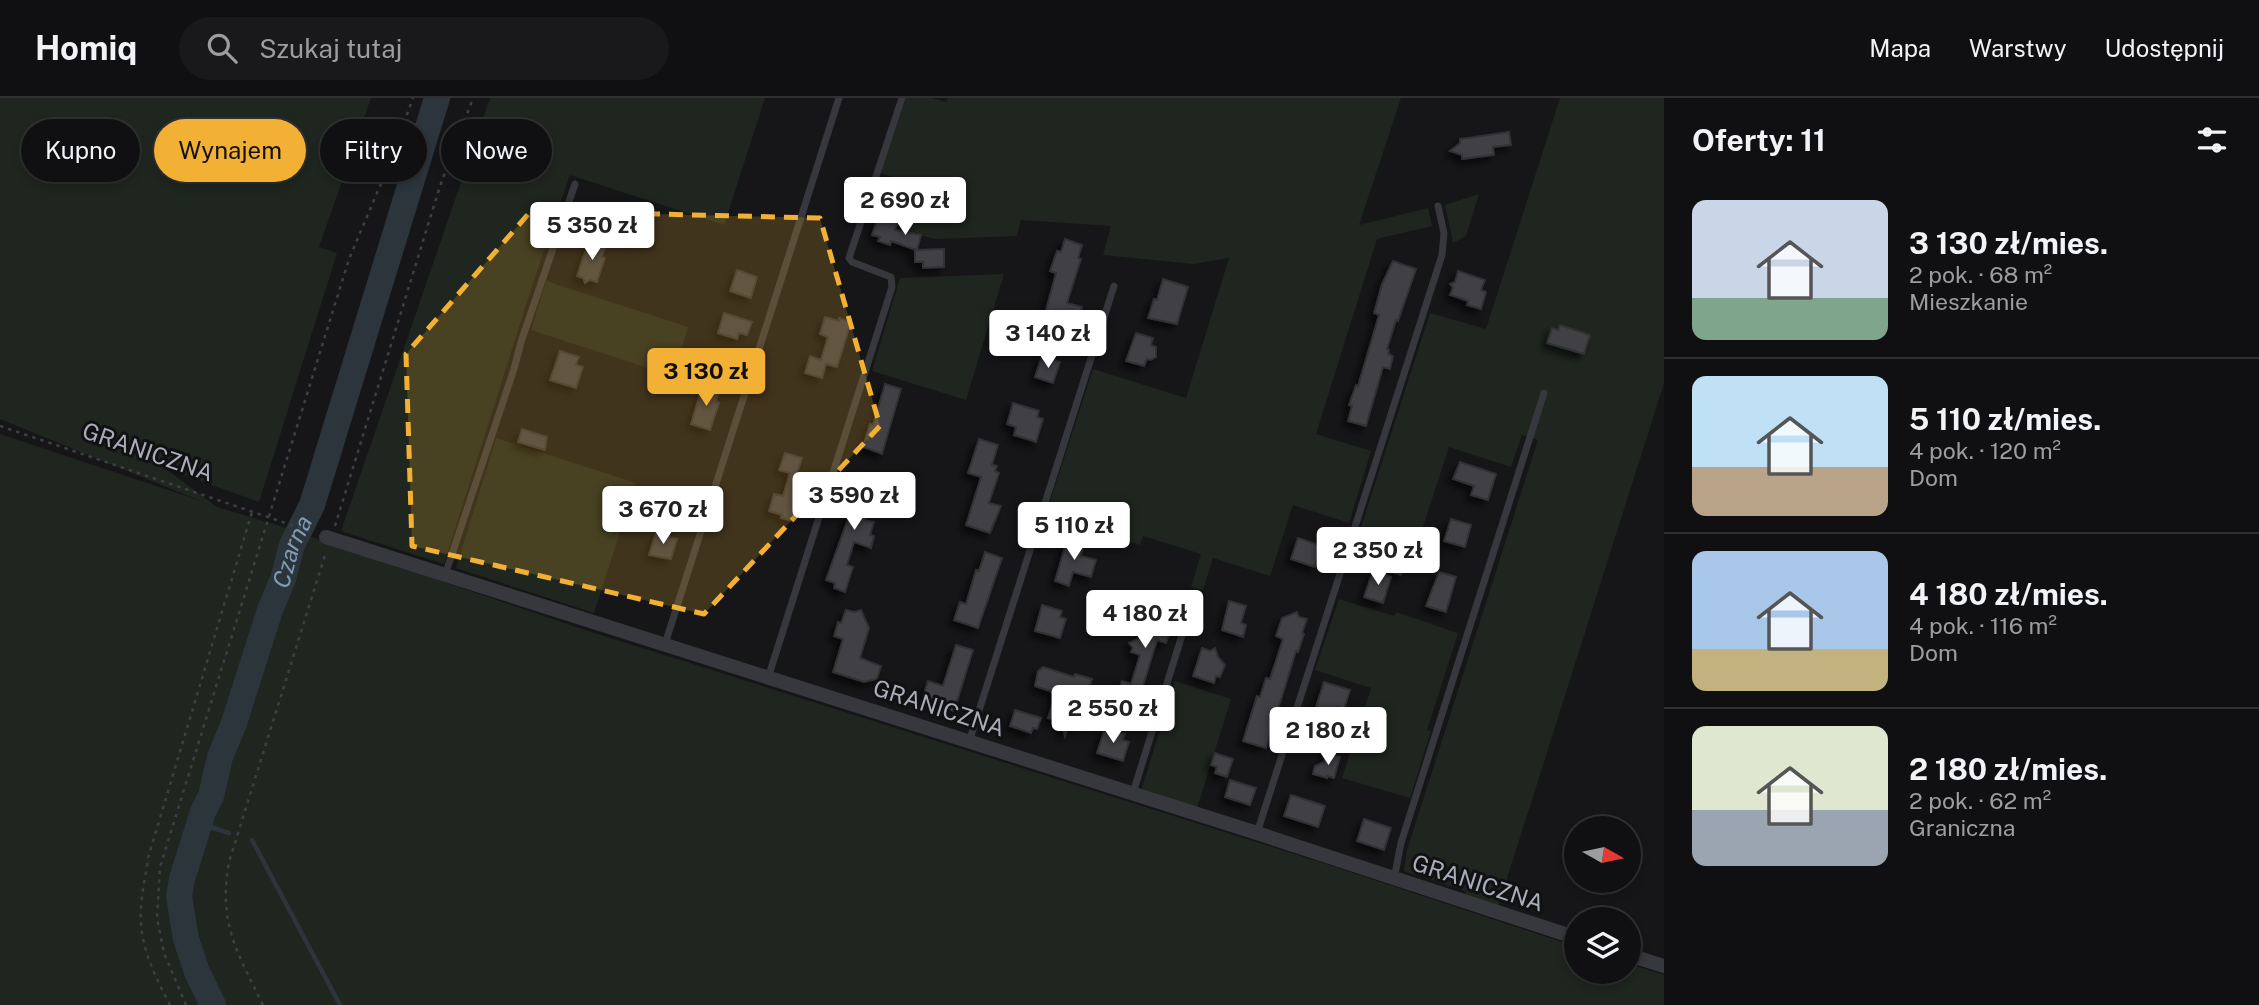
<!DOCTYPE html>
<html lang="pl">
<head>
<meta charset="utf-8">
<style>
  body { margin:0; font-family:"Public Sans",sans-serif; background:#19191b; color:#f1f3f6; height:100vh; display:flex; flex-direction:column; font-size:26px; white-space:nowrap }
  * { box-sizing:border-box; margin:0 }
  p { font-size:23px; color:#9c9d9f }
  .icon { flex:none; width:38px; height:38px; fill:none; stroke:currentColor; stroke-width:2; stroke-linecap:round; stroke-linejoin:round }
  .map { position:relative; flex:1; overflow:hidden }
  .panel { display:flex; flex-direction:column; background:#101012; width:595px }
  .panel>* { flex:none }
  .top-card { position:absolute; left:21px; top:21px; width:665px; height:63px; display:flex; gap:14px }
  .needle { width:46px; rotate:99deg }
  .fabs { position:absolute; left:1564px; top:718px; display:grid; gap:14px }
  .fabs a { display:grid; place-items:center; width:77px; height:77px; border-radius:50%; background:#101012; box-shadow:0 4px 10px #0003,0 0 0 2px #303032; font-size:35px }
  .price { position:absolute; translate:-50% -60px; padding:0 16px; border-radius:7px; background:#fff; color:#222; font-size:23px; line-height:46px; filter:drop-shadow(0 2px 4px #0008) }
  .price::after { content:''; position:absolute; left:50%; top:42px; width:21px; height:16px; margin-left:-10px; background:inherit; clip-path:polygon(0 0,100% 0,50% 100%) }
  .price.active { background:#f2b134; color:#111 }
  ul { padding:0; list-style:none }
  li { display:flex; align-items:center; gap:21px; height:175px; padding:0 28px }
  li+li { border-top:2px solid #303032 }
  li span { display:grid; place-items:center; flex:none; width:196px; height:140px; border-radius:14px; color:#555 }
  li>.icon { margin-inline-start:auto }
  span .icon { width:84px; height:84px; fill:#fffc; stroke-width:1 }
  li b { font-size:30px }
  h2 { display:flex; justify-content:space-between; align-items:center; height:84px; padding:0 28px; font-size:30px }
  .chip { padding:0 24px; border-radius:32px; background:#101012; box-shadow:0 4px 10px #0003,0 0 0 2px #303032; font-size:24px; line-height:63px }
  .chip.active { background:#f2b134; color:#111 }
  header { display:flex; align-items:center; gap:42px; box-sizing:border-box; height:98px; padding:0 35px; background:#101012; border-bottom:2px solid #303032 }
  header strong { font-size:33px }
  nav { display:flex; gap:38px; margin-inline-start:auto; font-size:24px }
  .search { width:490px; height:63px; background:#19191b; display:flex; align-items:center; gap:18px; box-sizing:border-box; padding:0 24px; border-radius:38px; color:#9c9d9f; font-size:26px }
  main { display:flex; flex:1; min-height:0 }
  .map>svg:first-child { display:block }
</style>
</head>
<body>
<header>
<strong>Homiq</strong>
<div class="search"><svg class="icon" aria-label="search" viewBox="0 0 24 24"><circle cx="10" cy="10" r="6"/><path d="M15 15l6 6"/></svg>Szukaj tutaj</div>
<nav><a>Mapa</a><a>Warstwy</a><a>Udostępnij</a></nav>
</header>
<main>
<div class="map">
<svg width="1664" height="907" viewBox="0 0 1664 907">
  <defs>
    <filter id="shadow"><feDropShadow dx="-5" dy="5" stdDeviation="3.5" flood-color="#0009"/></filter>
  </defs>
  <rect width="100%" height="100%" fill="#161618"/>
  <!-- green -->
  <g fill="#1e261f">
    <polygon points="0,0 371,0 319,149 337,155 259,404 163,369 217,409 280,428 588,533 1329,767 1577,849 1577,873 1629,873 1629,866 1664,877 1664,907 0,907 0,336 201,403 0,321"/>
    <polygon points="490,0 765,0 724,127 570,77 534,182 444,466 341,433"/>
    <polygon points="906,0 932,0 946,4 948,0 1401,0 1359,127 1428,110 1432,128 1377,141 1316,336 1371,353 1349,425 1293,407 1270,478 1213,460 1203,492 1191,489 1201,456 1143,438 1140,447 1045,419 1093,271 1186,300 1229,160 1193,166 1103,157 1111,128 1021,122 1017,138 936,141 905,134 920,88 880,75"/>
    <polygon points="1560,0 1664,0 1664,285 1498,809 1465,798 1466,793 1404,773 1407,752 1538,342 1522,337 1511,369 1449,349 1417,447 1361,429 1430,215 1486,231"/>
    <polygon points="1479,96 1466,138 1453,145 1445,107"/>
    <polygon points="1004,176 966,302 872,273 900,180"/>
    <polygon points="546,183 688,229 673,278 531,232"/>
    <polygon points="496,340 636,385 594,515 456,470"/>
    <polygon points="1339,501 1394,518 1396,514 1458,535 1427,632 1431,633 1410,700 1342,680 1371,590 1315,572"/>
    <polygon points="1175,583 1231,601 1197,710 1141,693"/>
  </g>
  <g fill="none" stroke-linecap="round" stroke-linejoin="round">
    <!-- stream -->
    <g stroke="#2c353c" stroke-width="4.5">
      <polyline points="201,726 229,735"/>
      <polyline points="252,742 340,907"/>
    </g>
    <!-- river -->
    <path stroke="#2c353c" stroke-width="26" id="s1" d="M213,907L197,874L186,841L179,798L182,781L203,714L211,698L220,659L234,625L270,512L283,481L292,447L312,407L437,0"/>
  </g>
  <!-- building -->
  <g fill="#404145" stroke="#303034" stroke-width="2" filter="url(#shadow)">
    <polygon points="1509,34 1511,47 1493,49 1494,57 1462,61 1462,57 1450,53 1460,45 1460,41"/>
    <polygon points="883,104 903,110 895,132 921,137 917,152 944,151 944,169 923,170 923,164 915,164 915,152 916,152 891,143 890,147 878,143 880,139 872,137"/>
    <polygon points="629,105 651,112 641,142 617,134"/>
    <polygon points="1065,141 1082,147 1078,160 1081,161 1067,205 1082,209 1078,224 1064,220 1060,233 1042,227 1056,175 1050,173 1057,153 1061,154"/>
    <polygon points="591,142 606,147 602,159 605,160 597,184 590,182 585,185 583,180 577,178 585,154 587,154"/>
    <polygon points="1393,163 1416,171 1398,223 1396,222 1387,251 1389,252 1388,256 1393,258 1390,271 1383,269 1366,328 1348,323 1352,308 1349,307 1356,287 1358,288 1379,217 1374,215 1382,186"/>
    <polygon points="737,172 757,179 751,200 730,193"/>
    <polygon points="1458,173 1485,182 1481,192 1486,194 1481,211 1467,207 1468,203 1450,197 1453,190 1450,186 1455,184"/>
    <polygon points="1163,181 1188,189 1177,226 1148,220 1154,201 1157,202"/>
    <polygon points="724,215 752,224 747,237 739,235 737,241 718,235"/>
    <polygon points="825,219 839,223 839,220 851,224 837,269 826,266 822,280 805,275 810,258 821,262 828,239 820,236"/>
    <polygon points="1560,227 1590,237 1584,256 1547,245 1552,230 1558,232"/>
    <polygon points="1136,235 1153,240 1151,247 1156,249 1156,259 1151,262 1147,261 1144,268 1126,263"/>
    <polygon points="560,253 579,259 576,267 583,269 576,290 550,282"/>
    <polygon points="1042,258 1060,264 1053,285 1035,279"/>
    <polygon points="885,286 901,291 882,356 863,349 870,326 873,327"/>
    <polygon points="706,287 720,291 716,304 719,305 710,332 691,326 699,299 702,300"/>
    <polygon points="1013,305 1039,313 1037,319 1043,321 1036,344 1014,337 1016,329 1007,326"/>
    <polygon points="522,331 547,339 545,352 518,344"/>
    <polygon points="979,341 998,347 992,367 997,368 995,373 999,375 989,405 1001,408 990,435 966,427 981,379 968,375"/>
    <polygon points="785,355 802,360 797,375 807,378 793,423 781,420 782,417 769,413 774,396 783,398 790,375 779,372"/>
    <polygon points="1460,364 1496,376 1488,402 1471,397 1474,388 1453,381"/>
    <polygon points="857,375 878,382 865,422 874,424 870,437 874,438 871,450 854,444 847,467 853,469 845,494 834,490 835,485 826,482 857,396 851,394"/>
    <polygon points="1451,421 1471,427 1465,449 1444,443"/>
    <polygon points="656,435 677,441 671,461 649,457"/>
    <polygon points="1068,439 1085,444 1081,458 1096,462 1091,479 1073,474 1069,488 1055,483"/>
    <polygon points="1298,440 1322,448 1315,469 1291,461"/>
    <polygon points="1396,450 1408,454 1401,477 1388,473"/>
    <polygon points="985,454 1002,460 978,530 954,522 960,504 966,506 976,472 979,473"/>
    <polygon points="1373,473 1391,479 1383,505 1364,499"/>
    <polygon points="1439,474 1456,479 1446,514 1426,508"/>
    <polygon points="1148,499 1154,501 1159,499 1162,504 1168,506 1160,530 1172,525 1166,545 1157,542 1142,591 1138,590 1130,612 1114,607 1122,583 1131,586 1140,557 1131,554 1133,550 1129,545 1156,532 1140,527 1144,512 1141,506 1147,504"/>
    <polygon points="1229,503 1246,508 1241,525 1246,527 1243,539 1222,532"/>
    <polygon points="1042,507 1062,513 1060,519 1066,521 1060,540 1035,533"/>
    <polygon points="846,512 855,514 861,512 869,530 860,560 881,568 877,581 864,584 833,574 843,541 834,538 838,524 841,525"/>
    <polygon points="1297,514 1299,519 1307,521 1302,535 1304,536 1298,554 1296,553 1266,650 1243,643 1257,598 1260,599 1266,580 1270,581 1283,541 1276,538 1282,520"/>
    <polygon points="956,547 973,552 954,613 922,602 928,583 943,588"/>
    <polygon points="1202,550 1210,553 1215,550 1218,559 1225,567 1220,579 1216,578 1214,585 1193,578"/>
    <polygon points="1043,569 1074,579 1075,576 1092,581 1077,629 1069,626 1065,638 1061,623 1048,620 1056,595 1035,588 1038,573"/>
    <polygon points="1324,584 1350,592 1344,611 1337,609 1335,615 1316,609"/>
    <polygon points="1015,612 1041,620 1037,631 1033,630 1031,635 1010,628"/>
    <polygon points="1105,630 1125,636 1122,642 1129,644 1123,663 1097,655"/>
    <polygon points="1215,655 1233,661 1227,679 1215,675 1217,669 1211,667"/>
    <polygon points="1327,655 1340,659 1334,680 1327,678 1327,680 1313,676 1315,668 1324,664"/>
    <polygon points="1230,682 1256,690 1250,707 1225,699"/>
    <polygon points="1291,697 1325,708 1318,729 1284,718"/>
    <polygon points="1364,721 1391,730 1384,752 1357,743"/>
  </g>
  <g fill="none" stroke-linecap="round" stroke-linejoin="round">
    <!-- path -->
    <g stroke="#3d3f44" stroke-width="2.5" stroke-dasharray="3.5 5" stroke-linecap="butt">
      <polyline points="0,328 312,434"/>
      <polyline points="335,428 440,88 473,0"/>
      <path d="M170,907C154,877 138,844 141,809C142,793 146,776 148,760L252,414"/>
      <polyline points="186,907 164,855 157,820 160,769 349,161 388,69 413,0"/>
      <path d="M263,907C237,854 218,825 229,764L326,454"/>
    </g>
    <!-- service -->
    <g stroke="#37383d" stroke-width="7">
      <polyline points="445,477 514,271 521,244 575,86"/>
      <polyline points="665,546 839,0"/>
      <polyline points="768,580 892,189 891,179 852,164 849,160 902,0"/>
      <polyline points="969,644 1114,188"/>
      <polyline points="1133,695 1191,508"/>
      <polyline points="1257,735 1442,157 1444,135 1438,108"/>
      <polyline points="1394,781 1401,745 1544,295"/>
    </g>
    <!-- minor -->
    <g stroke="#37383d" stroke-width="14">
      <polyline points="326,439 1257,735 1577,840"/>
      <polyline points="1629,857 1664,868"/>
    </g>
  </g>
  <!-- marked area -->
  <path fill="#f2b134" fill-opacity="0.2" stroke="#f2b134" stroke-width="5" stroke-dasharray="14 9" stroke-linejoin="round" d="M531,113L820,120L880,328L704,516L412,448L406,256Z"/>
  <g text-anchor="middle" stroke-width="6" stroke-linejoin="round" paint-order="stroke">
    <!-- street labels -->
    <g font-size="23" fill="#a8adb8" stroke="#111113">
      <text transform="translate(148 354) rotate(19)" y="8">GRANICZNA</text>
      <text transform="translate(939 610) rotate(18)" y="8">GRANICZNA</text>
      <text transform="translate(1478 785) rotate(18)" y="8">GRANICZNA</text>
    </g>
    <!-- water labels -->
    <g font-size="24" font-style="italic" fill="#7f9bb3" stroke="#111113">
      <text dy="8" stroke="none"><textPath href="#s1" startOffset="478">Czarna</textPath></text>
    </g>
  </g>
</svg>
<div class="fabs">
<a><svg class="needle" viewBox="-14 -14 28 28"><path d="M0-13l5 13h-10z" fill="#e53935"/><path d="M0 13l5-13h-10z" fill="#9c9d9f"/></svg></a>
<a><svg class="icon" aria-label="layers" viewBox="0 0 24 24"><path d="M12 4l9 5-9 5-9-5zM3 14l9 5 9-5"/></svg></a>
</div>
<b class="price" style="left:905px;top:139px">2 690 zł</b>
<b class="price" style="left:592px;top:164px">5 350 zł</b>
<b class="price" style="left:1048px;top:272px">3 140 zł</b>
<b class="price active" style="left:706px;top:310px">3 130 zł</b>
<b class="price" style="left:854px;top:434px">3 590 zł</b>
<b class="price" style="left:663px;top:448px">3 670 zł</b>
<b class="price" style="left:1074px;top:464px">5 110 zł</b>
<b class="price" style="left:1378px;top:489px">2 350 zł</b>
<b class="price" style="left:1145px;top:552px">4 180 zł</b>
<b class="price" style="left:1113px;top:647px">2 550 zł</b>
<b class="price" style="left:1328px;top:669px">2 180 zł</b>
<div class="top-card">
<a class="chip">Kupno</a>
<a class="chip active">Wynajem</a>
<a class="chip">Filtry</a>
<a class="chip">Nowe</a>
</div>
</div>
<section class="panel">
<h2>Oferty: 11<svg class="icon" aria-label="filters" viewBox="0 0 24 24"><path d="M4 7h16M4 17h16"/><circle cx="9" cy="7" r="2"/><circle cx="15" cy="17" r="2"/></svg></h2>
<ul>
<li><span style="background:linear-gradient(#c9d6e8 70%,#7fa58c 0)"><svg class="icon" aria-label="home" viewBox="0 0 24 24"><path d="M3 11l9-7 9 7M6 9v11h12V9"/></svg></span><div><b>3 130 zł/mies.</b><p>2 pok. · 68 m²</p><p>Mieszkanie</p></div></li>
<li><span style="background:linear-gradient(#bfe0f5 65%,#b9a48a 0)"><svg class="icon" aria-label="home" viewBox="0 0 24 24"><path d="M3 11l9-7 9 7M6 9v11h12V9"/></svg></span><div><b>5 110 zł/mies.</b><p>4 pok. · 120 m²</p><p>Dom</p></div></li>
<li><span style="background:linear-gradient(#a9c7e8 70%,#c2b280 0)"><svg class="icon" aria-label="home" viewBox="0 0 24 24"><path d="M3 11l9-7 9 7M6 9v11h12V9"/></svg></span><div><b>4 180 zł/mies.</b><p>4 pok. · 116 m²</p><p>Dom</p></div></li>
<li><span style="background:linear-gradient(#dfe7d0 60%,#9aa5b1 0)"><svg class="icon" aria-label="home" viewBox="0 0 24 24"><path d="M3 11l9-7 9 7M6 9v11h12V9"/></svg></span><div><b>2 180 zł/mies.</b><p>2 pok. · 62 m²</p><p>Graniczna</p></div></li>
</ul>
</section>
</main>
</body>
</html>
